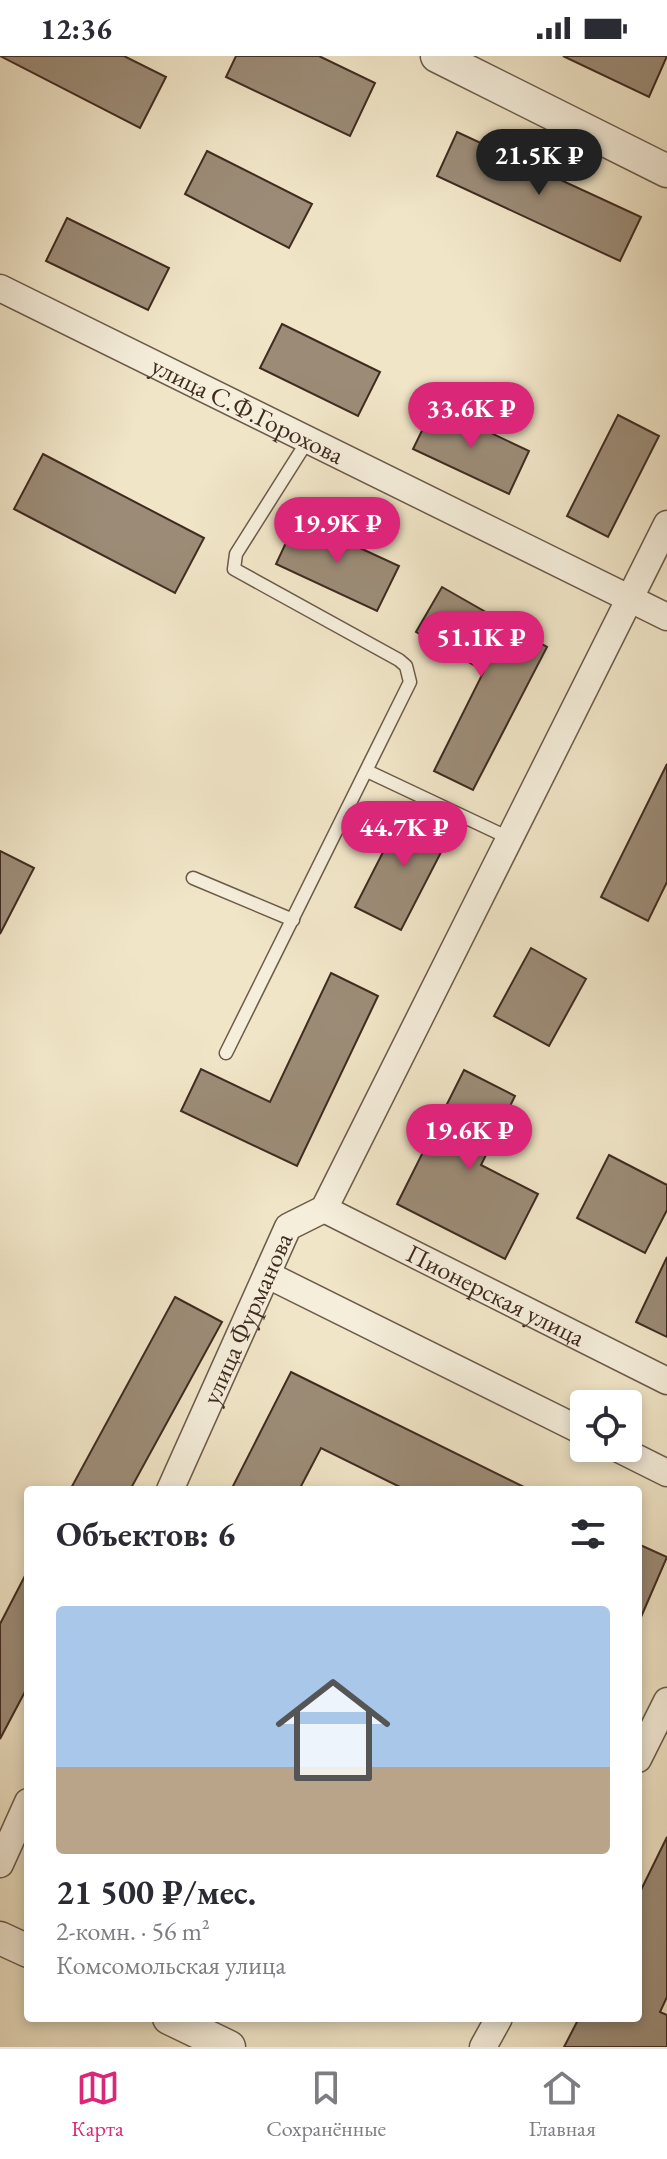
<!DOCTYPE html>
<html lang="ru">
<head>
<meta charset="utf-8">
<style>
  body { margin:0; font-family:"EB Garamond",serif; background:#f7f7f7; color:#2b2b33; height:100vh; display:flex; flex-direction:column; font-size:30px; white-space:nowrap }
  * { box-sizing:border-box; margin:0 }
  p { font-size:26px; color:#7c7c81 }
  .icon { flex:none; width:44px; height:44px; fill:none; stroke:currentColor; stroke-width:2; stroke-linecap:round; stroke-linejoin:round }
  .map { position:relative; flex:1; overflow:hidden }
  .drawer { position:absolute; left:24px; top:1430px; width:618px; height:536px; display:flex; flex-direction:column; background:#fff; border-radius:8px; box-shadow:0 4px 12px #0003 }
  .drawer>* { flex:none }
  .controls { position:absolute; left:570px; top:1334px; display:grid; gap:16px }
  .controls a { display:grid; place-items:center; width:72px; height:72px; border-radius:8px; background:#fff; box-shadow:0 4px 12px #0003; font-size:40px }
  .price { position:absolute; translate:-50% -68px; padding:0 18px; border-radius:28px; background:#db2777; color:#fff; font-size:26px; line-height:52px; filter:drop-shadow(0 2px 4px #0008) }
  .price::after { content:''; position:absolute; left:50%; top:48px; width:24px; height:18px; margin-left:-12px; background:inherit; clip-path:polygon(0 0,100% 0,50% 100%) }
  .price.current { background:#222; color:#fff }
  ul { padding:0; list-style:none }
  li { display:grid; align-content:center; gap:16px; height:424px; padding:0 32px }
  li span { display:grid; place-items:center; height:248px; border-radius:8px; color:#555 }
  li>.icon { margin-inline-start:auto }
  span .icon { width:144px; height:144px; fill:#fffc; stroke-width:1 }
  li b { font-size:34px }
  h2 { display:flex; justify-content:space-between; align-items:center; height:96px; padding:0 32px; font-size:34px }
  .status { display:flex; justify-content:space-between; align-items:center; height:56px; padding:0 40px; background:#fff; direction:ltr }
  .status svg { height:22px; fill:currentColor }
  .dock { display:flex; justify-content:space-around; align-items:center; height:112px; border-top:2px solid #e1e1e2; background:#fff; font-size:22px; color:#7c7c81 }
  .dock a { display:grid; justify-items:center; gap:4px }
  .dock .current { color:#db2777 }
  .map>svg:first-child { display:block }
</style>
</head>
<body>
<div class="status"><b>12:36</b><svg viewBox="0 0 49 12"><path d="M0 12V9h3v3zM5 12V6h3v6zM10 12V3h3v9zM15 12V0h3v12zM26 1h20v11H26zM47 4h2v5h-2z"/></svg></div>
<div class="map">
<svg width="667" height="1991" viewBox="0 0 667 1991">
  <rect width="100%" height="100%" fill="#f0e5c7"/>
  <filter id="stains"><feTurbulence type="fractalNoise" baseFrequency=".0025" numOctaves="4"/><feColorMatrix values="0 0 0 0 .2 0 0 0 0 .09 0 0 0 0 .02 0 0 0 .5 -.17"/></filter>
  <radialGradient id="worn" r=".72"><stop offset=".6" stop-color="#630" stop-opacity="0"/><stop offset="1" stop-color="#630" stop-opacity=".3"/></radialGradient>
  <!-- building -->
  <g fill="#9c8c77" stroke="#402b21" stroke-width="2">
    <polygon points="0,0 124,0 166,21 140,72"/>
    <polygon points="236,0 319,0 375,27 350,80 226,21"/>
    <polygon points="563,0 667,0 649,41"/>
    <polygon points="457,76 641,161 620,205 437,120"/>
    <polygon points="207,95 312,148 289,192 185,138"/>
    <polygon points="67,162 169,212 148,254 46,205"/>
    <polygon points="282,268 380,316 358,360 260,312"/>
    <polygon points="434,350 529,395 509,438 413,393"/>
    <polygon points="618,359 659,380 608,481 567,460"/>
    <polygon points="43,398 204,482 175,537 14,453"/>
    <polygon points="297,463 399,510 377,555 276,508"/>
    <polygon points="442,531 547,591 473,734 434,715 484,615 416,576"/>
    <polygon points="667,708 667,826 648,865 601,841"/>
    <polygon points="406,751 452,775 401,874 355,851"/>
    <polygon points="0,795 34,812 0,878"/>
    <polygon points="531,892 586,923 549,990 494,960"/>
    <polygon points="331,917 378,940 297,1110 181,1055 201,1013 270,1046"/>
    <polygon points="464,1014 515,1040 481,1109 538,1138 505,1203 397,1148"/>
    <polygon points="609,1099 667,1129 667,1154 645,1197 577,1162"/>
    <polygon points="667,1201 667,1281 636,1266"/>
    <polygon points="175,1241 222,1266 130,1434 70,1434"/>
    <polygon points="291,1316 530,1434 406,1434 321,1392 299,1434 231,1434"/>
    <polygon points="638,1488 667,1501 638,1568"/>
    <polygon points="28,1514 28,1630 0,1683 0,1568"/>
    <polygon points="667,1781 667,1941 660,1956 667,1959 667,1991 564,1991 579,1962 638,1962 638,1840"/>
  </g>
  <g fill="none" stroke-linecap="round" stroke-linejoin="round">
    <!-- service casing -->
    <g stroke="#6c5a4a" stroke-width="15">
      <g id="service">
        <polyline points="367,715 509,782"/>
        <polyline points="193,822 293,864"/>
        <polyline points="226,997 410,626 406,610 399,604 234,513 236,498 308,384"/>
      </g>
    </g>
    <!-- minor casing -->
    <g stroke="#6c5a4a" stroke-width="29">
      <g id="minor">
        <path id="s1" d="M0,232L667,561"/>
        <path id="s2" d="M324,1153L667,1325"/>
        <polyline points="268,1219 584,1376"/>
        <polyline points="617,1392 667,1417"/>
        <path id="s3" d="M170,1434L288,1171L324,1153L667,468"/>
        <polyline points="638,1703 667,1645"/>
        <polyline points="0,1808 28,1746"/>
        <polyline points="483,1991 499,1962"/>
      </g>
    </g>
    <!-- tertiary casing -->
    <g stroke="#6c5a4a" stroke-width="35">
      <g id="tertiary">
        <polyline points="437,0 667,115"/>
        <polyline points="0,1882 28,1895"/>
        <polyline points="169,1962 229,1991"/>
      </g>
    </g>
    <!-- service -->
    <use href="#service" stroke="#f5eedb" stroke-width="12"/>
    <!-- minor -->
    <use href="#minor" stroke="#f5eedb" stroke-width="26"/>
    <!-- tertiary -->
    <use href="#tertiary" stroke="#f5eedb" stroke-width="32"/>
  </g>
  <g text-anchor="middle" stroke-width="7" stroke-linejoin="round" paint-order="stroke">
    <!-- street labels -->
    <g font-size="26" fill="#402b21" stroke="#f5eedb">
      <text dy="9" stroke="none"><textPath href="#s1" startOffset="276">улица С.Ф.Горохова</textPath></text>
      <text dy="9" stroke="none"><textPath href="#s2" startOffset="192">Пионерская улица</textPath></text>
      <text dy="9" stroke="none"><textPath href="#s3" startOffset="188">улица Фурманова</textPath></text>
    </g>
  </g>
  <rect width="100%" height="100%" filter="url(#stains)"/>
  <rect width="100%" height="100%" fill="url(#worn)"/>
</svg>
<div class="controls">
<a><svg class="icon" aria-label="locate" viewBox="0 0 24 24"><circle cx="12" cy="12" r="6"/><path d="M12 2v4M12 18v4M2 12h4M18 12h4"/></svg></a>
</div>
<b class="price current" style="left:539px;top:141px">21.5K ₽</b>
<b class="price" style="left:471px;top:394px">33.6K ₽</b>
<b class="price" style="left:337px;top:509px">19.9K ₽</b>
<b class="price" style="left:481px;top:623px">51.1K ₽</b>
<b class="price" style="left:404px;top:813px">44.7K ₽</b>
<b class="price" style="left:469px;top:1116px">19.6K ₽</b>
<section class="drawer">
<h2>Объектов: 6<svg class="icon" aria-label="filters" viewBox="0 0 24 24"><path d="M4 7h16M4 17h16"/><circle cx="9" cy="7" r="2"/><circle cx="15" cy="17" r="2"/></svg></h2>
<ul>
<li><span style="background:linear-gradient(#a9c7e8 65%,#b9a48a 0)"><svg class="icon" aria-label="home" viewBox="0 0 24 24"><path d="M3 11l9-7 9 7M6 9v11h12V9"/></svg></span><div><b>21 500 ₽/мес.</b><p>2-комн. · 56 m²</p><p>Комсомольская улица</p></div></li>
</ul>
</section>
</div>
<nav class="dock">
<a class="current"><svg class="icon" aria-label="map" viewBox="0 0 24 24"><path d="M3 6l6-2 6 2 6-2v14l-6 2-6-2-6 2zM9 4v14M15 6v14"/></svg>Карта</a>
<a><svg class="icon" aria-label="saved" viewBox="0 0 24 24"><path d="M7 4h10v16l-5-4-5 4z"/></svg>Сохранённые</a>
<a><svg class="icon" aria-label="home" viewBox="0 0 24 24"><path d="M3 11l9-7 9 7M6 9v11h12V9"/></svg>Главная</a>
</nav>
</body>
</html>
